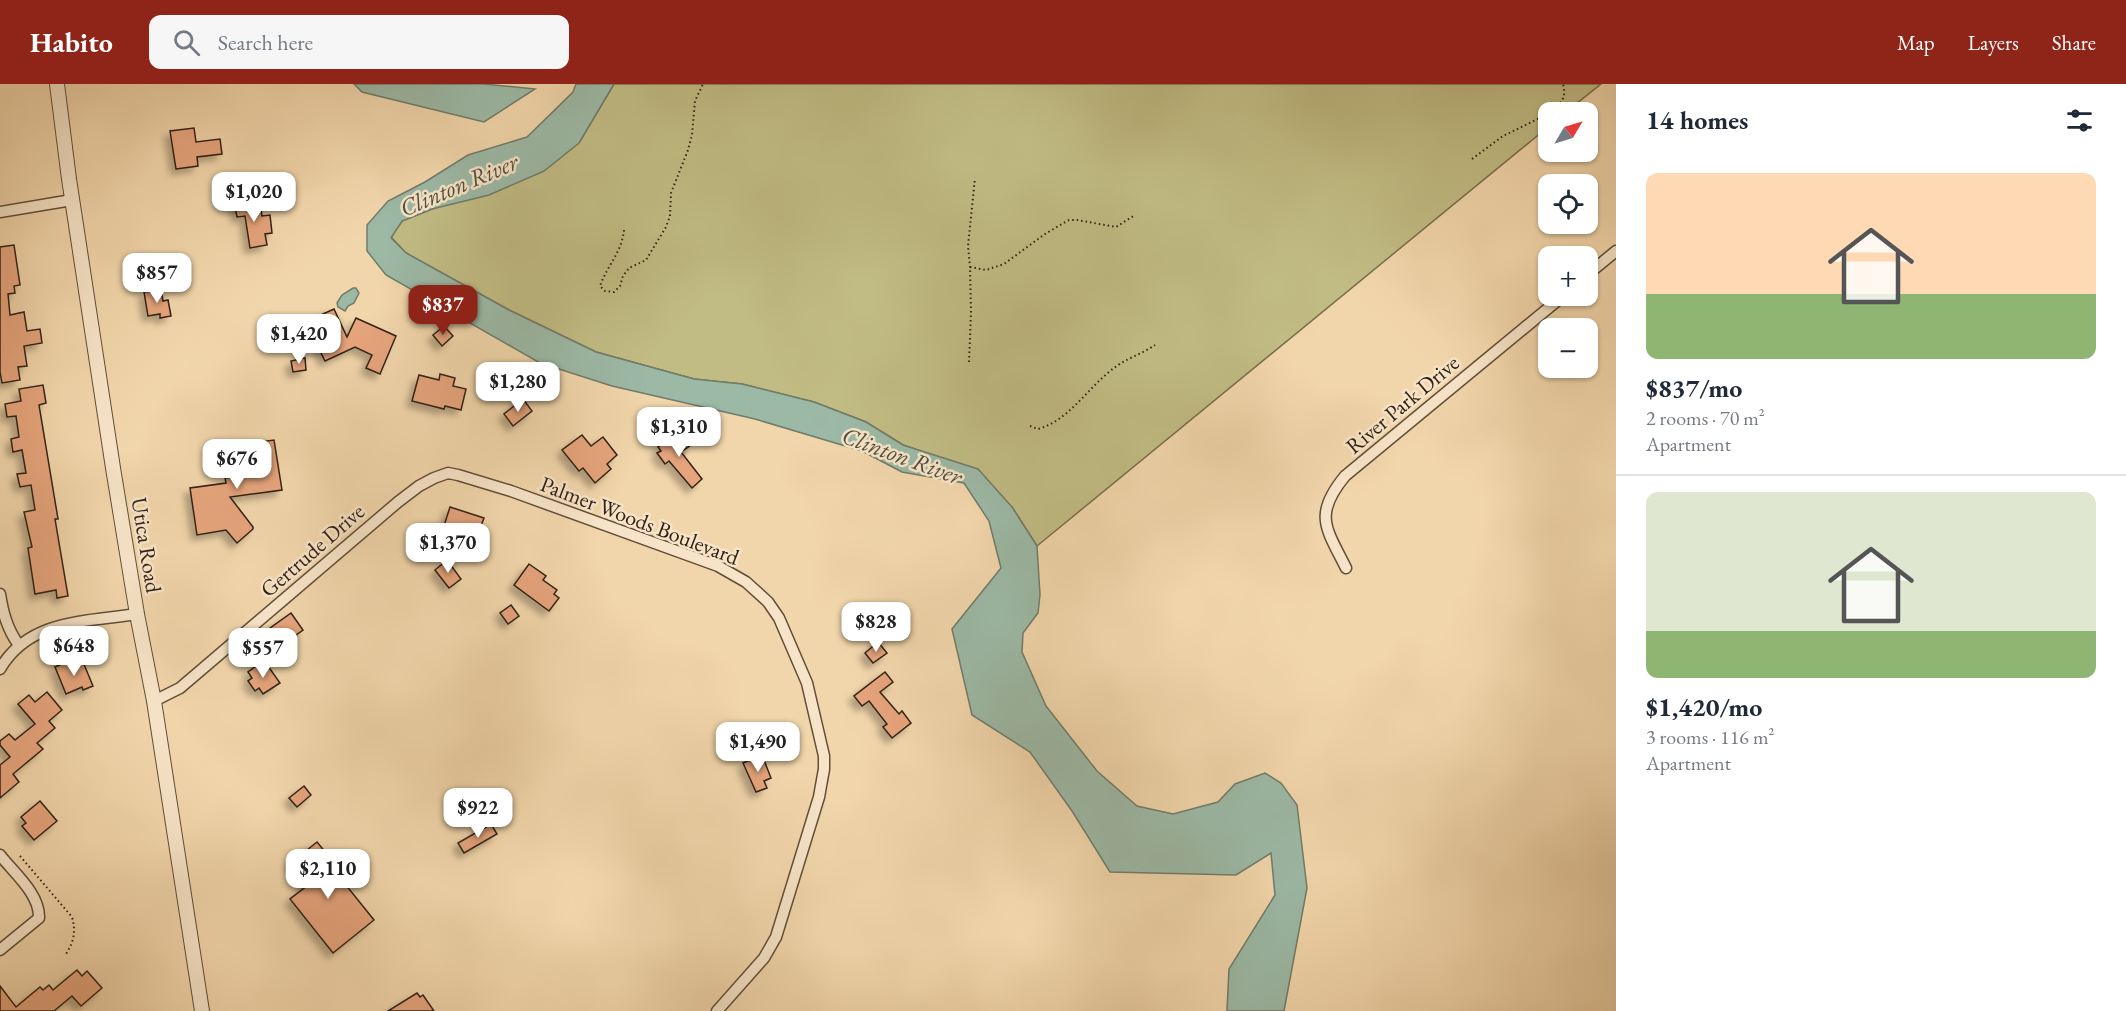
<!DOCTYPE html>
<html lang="en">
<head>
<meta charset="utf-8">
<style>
  body { margin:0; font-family:"EB Garamond",serif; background:#f6f6f7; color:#1f2937; height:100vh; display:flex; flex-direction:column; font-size:22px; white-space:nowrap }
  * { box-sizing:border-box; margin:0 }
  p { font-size:20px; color:#747a83 }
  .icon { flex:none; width:33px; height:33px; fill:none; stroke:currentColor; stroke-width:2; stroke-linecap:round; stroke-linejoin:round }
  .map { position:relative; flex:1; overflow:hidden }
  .details { display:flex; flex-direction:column; background:#fff; width:510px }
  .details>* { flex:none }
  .needle { width:39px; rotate:52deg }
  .tools { position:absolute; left:1538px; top:18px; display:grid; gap:12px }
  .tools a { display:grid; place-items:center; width:60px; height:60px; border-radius:12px; background:#fff; box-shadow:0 2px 4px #0004; font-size:30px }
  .price { position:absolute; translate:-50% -51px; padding:0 14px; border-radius:12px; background:#fff; color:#222; font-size:20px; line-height:39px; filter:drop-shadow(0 2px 3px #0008) }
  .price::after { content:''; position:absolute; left:50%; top:36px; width:18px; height:14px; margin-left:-9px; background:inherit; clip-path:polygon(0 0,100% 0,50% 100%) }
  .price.on { background:#8f2418; color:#fff }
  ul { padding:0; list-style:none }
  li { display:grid; align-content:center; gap:12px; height:318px; padding:0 30px }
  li+li { border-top:2px solid #e0e1e3 }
  li span { display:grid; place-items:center; height:186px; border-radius:12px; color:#555 }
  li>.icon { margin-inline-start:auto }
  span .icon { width:108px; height:108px; fill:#fffc; stroke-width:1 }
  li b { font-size:26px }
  h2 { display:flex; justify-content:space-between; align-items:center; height:72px; padding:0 30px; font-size:26px }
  header { display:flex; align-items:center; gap:36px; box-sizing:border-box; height:84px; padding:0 30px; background:#8f2418; color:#fff }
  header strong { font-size:28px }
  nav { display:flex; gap:33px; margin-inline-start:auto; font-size:21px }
  .search { width:420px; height:54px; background:#f6f6f7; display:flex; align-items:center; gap:15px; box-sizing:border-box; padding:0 21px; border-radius:12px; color:#747a83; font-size:22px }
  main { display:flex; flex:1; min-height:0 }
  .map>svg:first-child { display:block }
</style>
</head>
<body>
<header>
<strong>Habito</strong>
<div class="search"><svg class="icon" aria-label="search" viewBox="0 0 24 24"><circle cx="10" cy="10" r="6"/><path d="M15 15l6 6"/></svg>Search here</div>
<nav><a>Map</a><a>Layers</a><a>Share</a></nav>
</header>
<main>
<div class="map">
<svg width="1616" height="927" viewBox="0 0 1616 927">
  <defs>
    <filter id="shadow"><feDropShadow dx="-5.5" dy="5.5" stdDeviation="3" flood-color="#0004"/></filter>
  </defs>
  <rect width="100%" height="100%" fill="#f2d6ab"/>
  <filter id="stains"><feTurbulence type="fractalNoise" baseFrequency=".00333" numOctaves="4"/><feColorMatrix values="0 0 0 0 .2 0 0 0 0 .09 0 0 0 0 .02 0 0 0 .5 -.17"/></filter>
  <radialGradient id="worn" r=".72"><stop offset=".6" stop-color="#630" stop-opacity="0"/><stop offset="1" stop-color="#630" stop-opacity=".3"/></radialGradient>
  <!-- green -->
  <polygon fill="#c1bc84" stroke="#796e4c" stroke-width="1.5" points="614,0 1601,0 1566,28 1548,28 1548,43 1037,462 1012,423 928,370 903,361 866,338 814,318 742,300 694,295 596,268 509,226 406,169 391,153 402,137 432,125 579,59"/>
  <!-- water -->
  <g fill="#9cb9a6" stroke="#717c6b" stroke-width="1.5">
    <polygon points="354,0 484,0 535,5 484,38 362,8"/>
    <polygon points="576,0 614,0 579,59 544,87 489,111 432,125 402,137 391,154 406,169 509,226 596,268 694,295 742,300 814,318 866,338 903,361 978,385 1012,423 1037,462 1040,511 1038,529 1023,549 1022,568 1046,622 1097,687 1137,722 1173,730 1218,718 1235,700 1265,689 1281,699 1297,721 1307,804 1284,927 1227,927 1229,885 1275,811 1271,769 1236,791 1110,788 1072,727 1030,668 972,631 952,545 1001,484 989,437 964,399 902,388 862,367 755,335 612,302 540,279 386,191 367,167 367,141 388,117 425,98 468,71 527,53 573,8"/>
    <polygon points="353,204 356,204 359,209 354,219 348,222 345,227 338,223 337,219 342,211"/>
  </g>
  <!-- building -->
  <g fill="#e6a47c" stroke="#312113" stroke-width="1.5" filter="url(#shadow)">
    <polygon points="194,44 196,58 220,55 222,70 197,73 198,82 176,85 170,47"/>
    <polygon points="249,114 251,126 261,125 262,132 270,131 272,149 265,150 267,161 250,164 245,132 237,133 234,117"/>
    <polygon points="14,161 20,201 14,202 15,209 8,210 10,231 24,228 27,247 40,245 42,259 24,262 27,282 18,283 20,296 2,299 0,288 0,163"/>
    <polygon points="161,206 163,217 168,216 171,232 160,234 160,230 148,232 144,208"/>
    <polygon points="334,225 347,253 356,234 396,252 380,290 366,284 372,271 355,263 325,277 317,261 327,256 316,233"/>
    <polygon points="444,242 453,252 442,262 433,251"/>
    <polygon points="305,274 306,286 293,288 291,277"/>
    <polygon points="440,290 455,294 453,302 466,305 461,326 445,322 444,325 412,317 419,291 439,296"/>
    <polygon points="43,301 46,319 39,321 58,435 55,435 68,512 57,514 56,506 35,510 28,464 32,463 24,428 35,426 31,401 20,403 17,390 26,389 22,366 13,368 11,355 19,353 16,332 7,333 5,320 21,317 19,305"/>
    <polygon points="523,315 532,327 513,342 504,330"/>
    <polygon points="680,346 691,361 681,368 702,395 692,404 669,377 665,380 657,369 661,367 658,363"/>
    <polygon points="582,351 591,362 603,353 617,371 607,380 611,385 595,399 583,384 579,387 562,366"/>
    <polygon points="274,356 282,406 230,413 253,443 253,445 237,459 226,446 197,451 190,404 226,399 225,394 234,393 230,362"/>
    <polygon points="450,423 484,434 479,447 471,444 468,456 442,448"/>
    <polygon points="447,476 461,495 449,504 435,486"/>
    <polygon points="529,480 546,492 543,496 557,506 554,510 559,514 549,527 514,501"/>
    <polygon points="511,521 519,532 508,540 500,529"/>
    <polygon points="291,529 303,546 278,564 266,547"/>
    <polygon points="878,558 887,569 873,579 865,569"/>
    <polygon points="69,577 71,583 83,578 93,602 83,606 82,603 66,610 55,583"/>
    <polygon points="260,579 264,585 268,582 280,599 263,610 259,604 255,607 248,597 252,594 248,588"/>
    <polygon points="885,588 893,598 880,608 899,630 902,627 911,639 892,654 883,643 887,640 869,617 862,622 854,612"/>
    <polygon points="47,608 62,626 49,637 55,644 37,659 43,665 13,690 19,698 0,714 0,681 10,673 0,661 0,657 9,650 15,656 35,640 18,620 29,611 35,618"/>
    <polygon points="762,671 771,694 764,697 767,704 756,708 743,679"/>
    <polygon points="304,702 311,711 297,723 289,714"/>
    <polygon points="40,717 57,737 34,756 22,742 26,739 21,733"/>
    <polygon points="491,740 497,750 464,769 458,759"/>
    <polygon points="317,758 341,787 337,790 374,836 333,869 290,815 308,801 291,779"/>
    <polygon points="77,886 82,892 87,887 102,904 81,922 72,912 54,927 0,927 0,902 16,923 40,903 43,906 49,901 53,906"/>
    <polygon points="417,909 420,913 423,911 434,927 388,927"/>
  </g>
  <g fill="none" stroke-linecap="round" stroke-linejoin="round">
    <!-- minor casing -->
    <g stroke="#614e39" stroke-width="13">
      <g id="minor">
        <polyline points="0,128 72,116"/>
        <polyline points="1587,191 1616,167"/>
        <path d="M1346,484C1326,444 1313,431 1345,392L1563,212"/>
        <path d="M0,510C3,529 7,544 18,560"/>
        <path d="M0,585C29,535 86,538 137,530"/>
        <polyline points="154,617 180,604 398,418 419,402 434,394 448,389 458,391 511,407 718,482 746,498 768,518 779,534 807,599 824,672 824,685 819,713 776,853 764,874 717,927"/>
        <path d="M0,771C14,789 40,810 39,834L0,866"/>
      </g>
    </g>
    <!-- tertiary casing -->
    <g stroke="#614e39" stroke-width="16">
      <polyline id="tertiary" points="57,0 69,95 113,384 137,530 154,617 202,927"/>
    </g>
    <!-- path -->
    <g stroke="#312113" stroke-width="2" stroke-dasharray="1.5 3" stroke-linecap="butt">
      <path d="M1550,28C1561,20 1567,14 1563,0"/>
      <polyline points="1472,75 1503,52 1548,30"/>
      <path d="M624,146C622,168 607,182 600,202L605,207L614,208L620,202L623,192L629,184L646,176L666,143L670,132L671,109L688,66L692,51L695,17L703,0"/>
      <polyline points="970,183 986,186 1004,180 1045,150 1069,136 1077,136 1116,143 1135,131"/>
      <polyline points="969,278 971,229 970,183 968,162 975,94"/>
      <path d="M1030,342L1038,345C1070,336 1088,303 1114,284C1127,274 1142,270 1155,261"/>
      <path d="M20,772L72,833C76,847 74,858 66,870"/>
    </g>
    <!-- minor -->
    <use href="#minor" stroke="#f7e4c8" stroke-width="10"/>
    <!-- tertiary -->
    <use href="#tertiary" stroke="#f7e4c8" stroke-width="14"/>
  </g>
  <g text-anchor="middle" stroke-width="5" stroke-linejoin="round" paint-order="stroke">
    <!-- street labels -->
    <g font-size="22" fill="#312113" stroke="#f7e4c8">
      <text transform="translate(1402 320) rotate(-40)" y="8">River Park Drive</text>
      <text transform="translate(640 436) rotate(21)" y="8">Palmer Woods Boulevard</text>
      <text transform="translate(147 461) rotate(81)" y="8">Utica Road</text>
      <text transform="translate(312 466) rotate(-41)" y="8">Gertrude Drive</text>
    </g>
    <!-- water labels -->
    <g font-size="24" font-style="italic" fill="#514f3f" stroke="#f7e4c8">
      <text transform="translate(459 101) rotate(-23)" y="8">Clinton River</text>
      <text transform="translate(902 372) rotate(20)" y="8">Clinton River</text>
    </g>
  </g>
  <rect width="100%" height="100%" filter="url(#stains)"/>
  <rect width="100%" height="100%" fill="url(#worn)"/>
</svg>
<div class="tools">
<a><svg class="needle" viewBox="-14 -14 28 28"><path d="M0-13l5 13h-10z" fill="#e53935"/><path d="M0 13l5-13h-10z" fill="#747a83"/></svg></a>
<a><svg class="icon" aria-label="locate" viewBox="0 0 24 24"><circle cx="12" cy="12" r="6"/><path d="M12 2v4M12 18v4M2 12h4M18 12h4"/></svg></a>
<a>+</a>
<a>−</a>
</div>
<b class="price" style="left:254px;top:139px">$1,020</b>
<b class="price" style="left:157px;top:220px">$857</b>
<b class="price on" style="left:443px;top:252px">$837</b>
<b class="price" style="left:299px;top:281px">$1,420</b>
<b class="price" style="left:518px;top:329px">$1,280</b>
<b class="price" style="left:679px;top:374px">$1,310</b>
<b class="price" style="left:237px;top:406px">$676</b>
<b class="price" style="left:448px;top:490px">$1,370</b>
<b class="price" style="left:876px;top:569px">$828</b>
<b class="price" style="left:74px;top:593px">$648</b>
<b class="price" style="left:263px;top:595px">$557</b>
<b class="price" style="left:758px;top:689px">$1,490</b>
<b class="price" style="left:478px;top:755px">$922</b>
<b class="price" style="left:328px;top:816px">$2,110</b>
</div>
<section class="details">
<h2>14 homes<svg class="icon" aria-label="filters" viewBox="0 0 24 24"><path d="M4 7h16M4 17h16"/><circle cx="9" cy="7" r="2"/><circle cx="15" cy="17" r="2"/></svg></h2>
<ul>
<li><span style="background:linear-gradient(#ffd9b3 65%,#8fb573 0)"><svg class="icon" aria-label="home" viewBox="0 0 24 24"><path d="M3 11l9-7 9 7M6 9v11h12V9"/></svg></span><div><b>$837/mo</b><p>2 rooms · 70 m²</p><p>Apartment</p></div></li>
<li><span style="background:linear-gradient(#dfe7d0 75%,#8fb573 0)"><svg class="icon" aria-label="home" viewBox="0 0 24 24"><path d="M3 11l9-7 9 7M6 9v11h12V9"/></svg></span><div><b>$1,420/mo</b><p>3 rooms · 116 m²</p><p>Apartment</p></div></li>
</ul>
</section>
</main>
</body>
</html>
